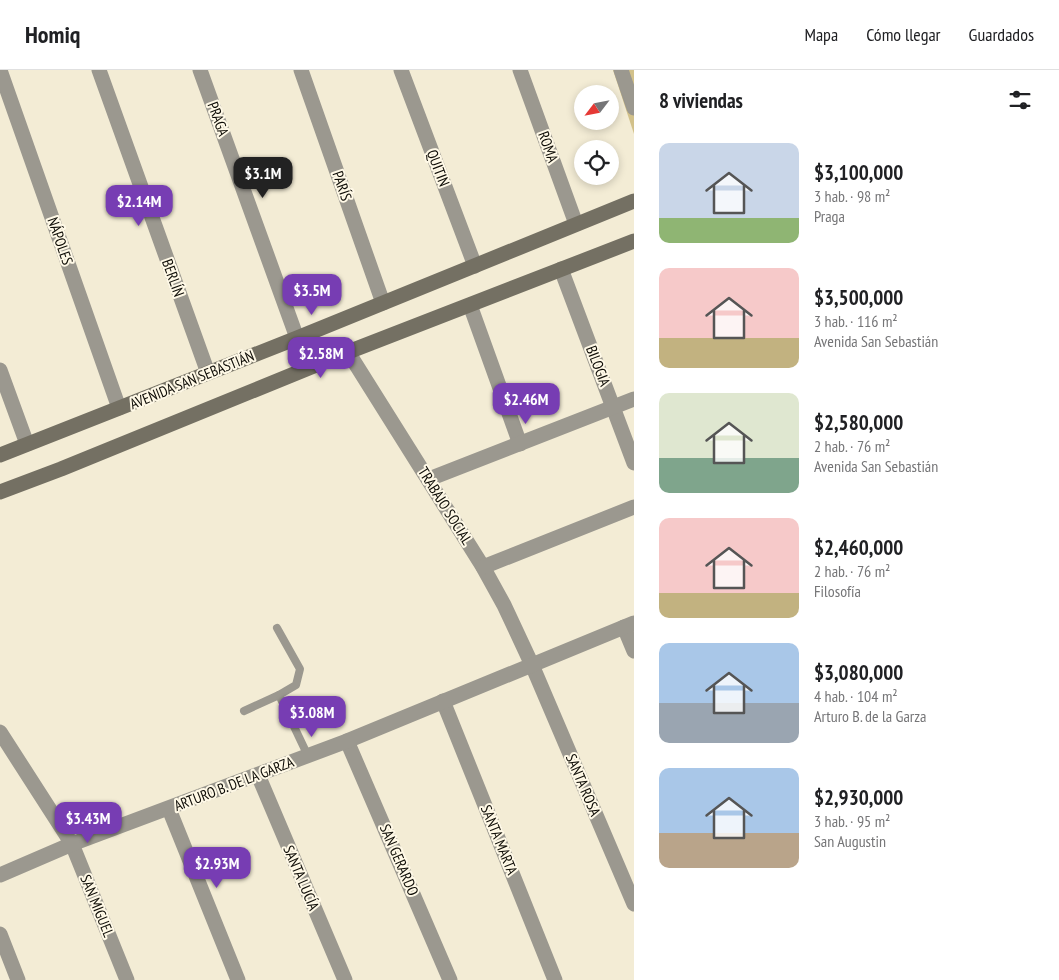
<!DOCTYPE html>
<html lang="es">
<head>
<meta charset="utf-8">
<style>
  body { margin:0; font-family:"PT Sans Narrow",sans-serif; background:#f2f2f2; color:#202124; height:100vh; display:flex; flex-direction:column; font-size:19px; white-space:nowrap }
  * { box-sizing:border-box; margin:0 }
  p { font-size:16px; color:#757577 }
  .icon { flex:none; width:28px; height:28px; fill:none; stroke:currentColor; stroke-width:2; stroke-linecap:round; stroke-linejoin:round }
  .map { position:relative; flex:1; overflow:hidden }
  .drawer { display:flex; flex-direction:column; background:#fff; width:425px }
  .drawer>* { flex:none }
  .needle { width:32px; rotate:238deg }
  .tools { position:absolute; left:574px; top:15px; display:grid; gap:10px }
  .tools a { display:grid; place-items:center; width:45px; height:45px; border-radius:50%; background:#fff; box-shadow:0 2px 8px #0003; font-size:25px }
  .price { position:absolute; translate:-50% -42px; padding:0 11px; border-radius:10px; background:#773db3; color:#fff; font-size:16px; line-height:32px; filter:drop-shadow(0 1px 2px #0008) }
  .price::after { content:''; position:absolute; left:50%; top:30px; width:15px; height:11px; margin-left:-8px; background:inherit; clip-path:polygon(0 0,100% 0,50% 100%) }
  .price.active { background:#222; color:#fff }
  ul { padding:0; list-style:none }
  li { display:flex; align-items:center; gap:15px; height:125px; padding:0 25px }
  li span { display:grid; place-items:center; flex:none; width:140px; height:100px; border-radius:10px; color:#555 }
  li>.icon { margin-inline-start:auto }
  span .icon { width:60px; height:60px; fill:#fffc; stroke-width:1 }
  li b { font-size:21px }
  h2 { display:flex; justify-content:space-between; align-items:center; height:60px; padding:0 25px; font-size:21px }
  header { display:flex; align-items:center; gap:30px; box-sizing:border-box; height:70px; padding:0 25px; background:#fff; border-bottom:1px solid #e0e0e0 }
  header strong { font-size:24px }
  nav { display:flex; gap:28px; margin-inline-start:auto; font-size:18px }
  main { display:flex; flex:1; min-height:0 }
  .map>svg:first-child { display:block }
</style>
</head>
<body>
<header>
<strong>Homiq</strong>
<nav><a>Mapa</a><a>Cómo llegar</a><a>Guardados</a></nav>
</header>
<main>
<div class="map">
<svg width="634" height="910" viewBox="0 0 634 910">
  <rect width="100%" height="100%" fill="#f3ecd5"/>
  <!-- green -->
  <polygon fill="#d2c18a" points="613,0 634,0 634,64"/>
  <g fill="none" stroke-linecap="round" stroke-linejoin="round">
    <!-- lane -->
    <g stroke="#9b988f" stroke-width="8">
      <polyline points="277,558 300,599 296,615 279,625 308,686"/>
      <polyline points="244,641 279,625"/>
    </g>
    <!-- street -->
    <g stroke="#9b988f" stroke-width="15">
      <polyline points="99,0 208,303"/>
      <polyline points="200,0 297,268"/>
      <polyline points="301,0 383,233"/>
      <polyline points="401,0 475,196"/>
      <polyline points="520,0 576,154"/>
      <polyline points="621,0 634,38"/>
      <polyline points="1,3 119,338"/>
      <polyline points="561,199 634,393"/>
      <polyline points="470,235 520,374"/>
      <polyline points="348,282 483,497 504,535 532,595 634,834"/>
      <polyline points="0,300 27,374"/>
      <polyline points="429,409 634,329"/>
      <polyline points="483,497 634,437"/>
      <polyline points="624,557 634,581"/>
      <polyline points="443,631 555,910"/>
      <polyline points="0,662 72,774 127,910"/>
      <polyline points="347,671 450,910"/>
      <polyline points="258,705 345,910"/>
      <polyline points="169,739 238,910"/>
      <polyline points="0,805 72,774 347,671 634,553"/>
      <polyline points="0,864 18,910"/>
    </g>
    <!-- secondary -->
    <g stroke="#747063" stroke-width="15">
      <polyline points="0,385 297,268 634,131"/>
      <polyline points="0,422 61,399 348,282 634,171"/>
    </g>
  </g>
  <g text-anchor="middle" stroke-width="4" stroke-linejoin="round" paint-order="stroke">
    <!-- street labels -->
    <g font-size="15" fill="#0e0c06" stroke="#fff9e7">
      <text transform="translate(218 49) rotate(70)" y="5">PRAGA</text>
      <text transform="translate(548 77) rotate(70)" y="5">ROMA</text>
      <text transform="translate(438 98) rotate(69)" y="5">QUITIN</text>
      <text transform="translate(342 116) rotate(71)" y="5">PARÍS</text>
      <text transform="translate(60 171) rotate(71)" y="5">NÁPOLES</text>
      <text transform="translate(173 208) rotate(70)" y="5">BERLÍN</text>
      <text transform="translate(598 296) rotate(69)" y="5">BILOGIA</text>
      <text transform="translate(192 310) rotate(-22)" y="5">AVENIDA SAN SEBASTIÁN</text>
      <text transform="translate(445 436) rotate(58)" y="5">TRABAJO SOCIAL</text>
      <text transform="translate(234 714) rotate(-21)" y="5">ARTURO B. DE LA GARZA</text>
      <text transform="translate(583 715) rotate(67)" y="5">SANTA ROSA</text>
      <text transform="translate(499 770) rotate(68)" y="5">SANTA MARTA</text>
      <text transform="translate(399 790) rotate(67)" y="5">SAN GERARDO</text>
      <text transform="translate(301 808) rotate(67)" y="5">SANTA LUCÍA</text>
      <text transform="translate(97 836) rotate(68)" y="5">SAN MIGUEL</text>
    </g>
  </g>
</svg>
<div class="tools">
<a><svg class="needle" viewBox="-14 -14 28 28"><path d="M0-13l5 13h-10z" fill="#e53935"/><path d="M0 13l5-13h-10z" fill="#757577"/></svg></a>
<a><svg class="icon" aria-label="locate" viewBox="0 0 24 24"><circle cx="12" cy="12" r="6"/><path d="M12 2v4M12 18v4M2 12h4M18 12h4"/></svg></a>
</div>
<b class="price active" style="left:263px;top:129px">$3.1M</b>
<b class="price" style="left:139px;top:157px">$2.14M</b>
<b class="price" style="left:312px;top:246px">$3.5M</b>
<b class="price" style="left:321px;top:309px">$2.58M</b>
<b class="price" style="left:526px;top:355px">$2.46M</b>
<b class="price" style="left:312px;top:668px">$3.08M</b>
<b class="price" style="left:88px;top:774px">$3.43M</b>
<b class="price" style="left:217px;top:819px">$2.93M</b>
</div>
<section class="drawer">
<h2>8 viviendas<svg class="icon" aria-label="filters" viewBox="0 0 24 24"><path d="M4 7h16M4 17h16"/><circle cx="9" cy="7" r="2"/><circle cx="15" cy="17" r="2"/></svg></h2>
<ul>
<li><span style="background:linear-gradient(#c9d6e8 75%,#8fb573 0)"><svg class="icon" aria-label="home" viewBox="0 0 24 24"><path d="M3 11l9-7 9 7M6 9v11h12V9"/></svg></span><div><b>$3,100,000</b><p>3 hab. · 98 m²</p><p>Praga</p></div></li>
<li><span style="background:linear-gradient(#f6c9c9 70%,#c2b280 0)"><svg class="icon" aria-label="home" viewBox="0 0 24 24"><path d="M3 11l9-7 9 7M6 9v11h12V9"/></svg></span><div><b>$3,500,000</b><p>3 hab. · 116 m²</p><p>Avenida San Sebastián</p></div></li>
<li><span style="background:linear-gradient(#dfe7d0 65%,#7fa58c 0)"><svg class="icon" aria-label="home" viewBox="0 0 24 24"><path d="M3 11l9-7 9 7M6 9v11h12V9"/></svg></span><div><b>$2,580,000</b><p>2 hab. · 76 m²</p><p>Avenida San Sebastián</p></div></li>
<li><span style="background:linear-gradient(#f6c9c9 75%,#c2b280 0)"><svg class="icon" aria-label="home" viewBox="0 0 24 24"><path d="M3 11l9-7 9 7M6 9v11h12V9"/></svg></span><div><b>$2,460,000</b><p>2 hab. · 76 m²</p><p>Filosofía</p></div></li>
<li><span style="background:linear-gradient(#a9c7e8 60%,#9aa5b1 0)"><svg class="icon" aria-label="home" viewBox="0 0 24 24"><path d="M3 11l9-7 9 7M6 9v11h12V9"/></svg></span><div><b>$3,080,000</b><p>4 hab. · 104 m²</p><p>Arturo B. de la Garza</p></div></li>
<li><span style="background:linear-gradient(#a9c7e8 65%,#b9a48a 0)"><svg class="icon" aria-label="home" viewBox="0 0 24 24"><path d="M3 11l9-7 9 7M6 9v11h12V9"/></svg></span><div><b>$2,930,000</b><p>3 hab. · 95 m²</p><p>San Augustin</p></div></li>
</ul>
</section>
</main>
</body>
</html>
